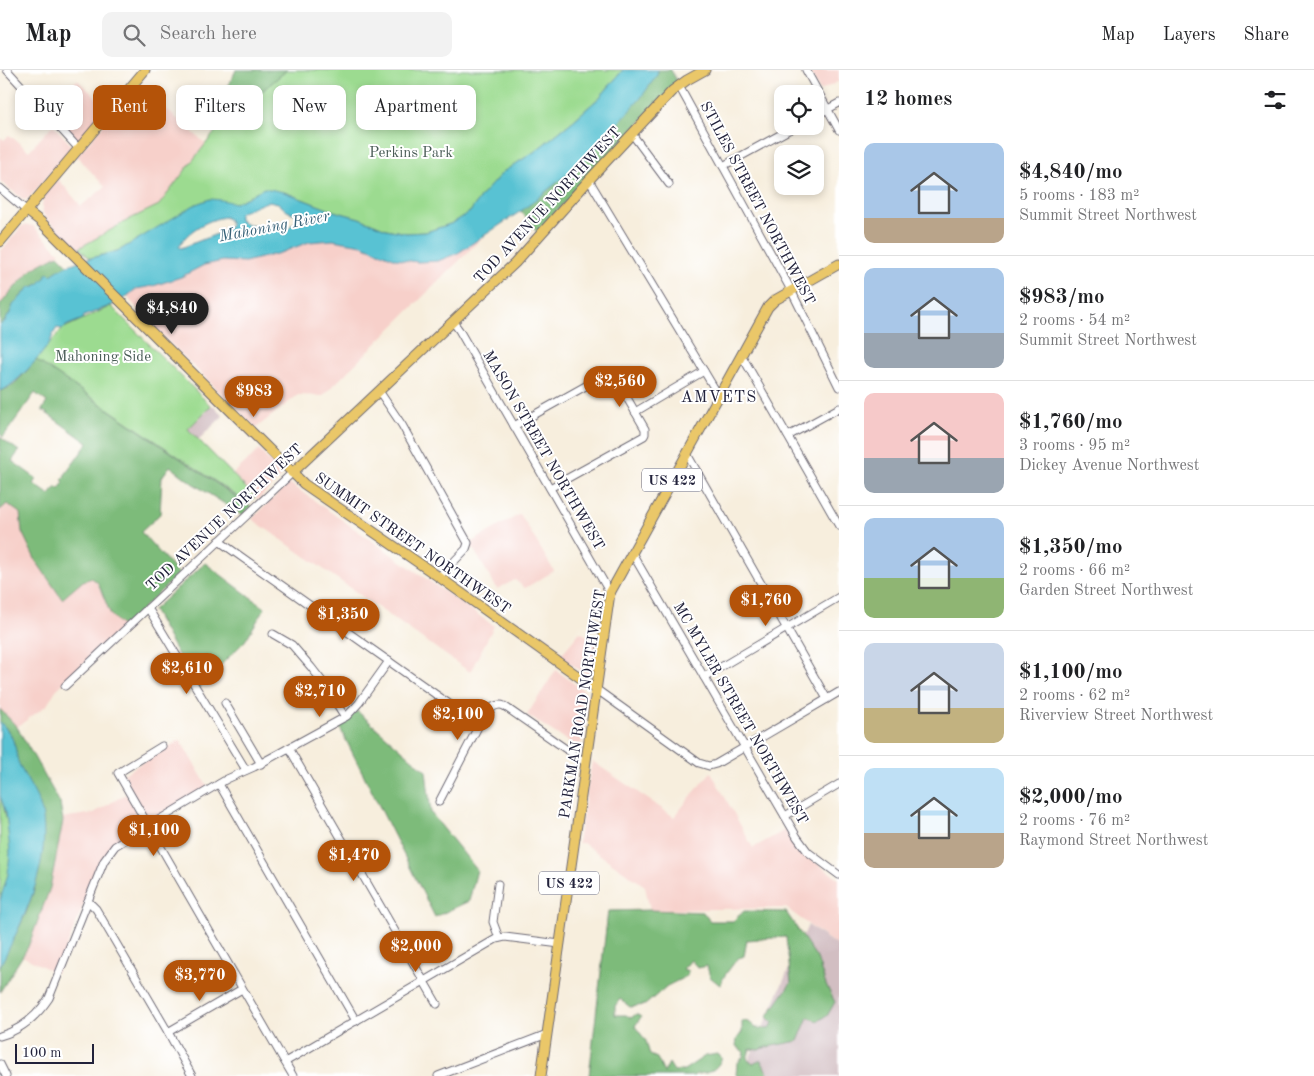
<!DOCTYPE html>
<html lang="en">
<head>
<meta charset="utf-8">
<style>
  body { margin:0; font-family:"Old Standard TT",serif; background:#f2f2f2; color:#202124; height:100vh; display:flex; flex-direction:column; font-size:19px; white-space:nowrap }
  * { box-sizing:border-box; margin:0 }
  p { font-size:16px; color:#757577 }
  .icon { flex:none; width:28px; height:28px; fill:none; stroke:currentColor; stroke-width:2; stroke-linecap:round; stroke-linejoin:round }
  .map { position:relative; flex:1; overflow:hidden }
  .sheet { display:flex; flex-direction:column; background:#fff; width:475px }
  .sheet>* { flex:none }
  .hud { position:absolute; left:15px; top:15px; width:475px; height:45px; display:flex; gap:10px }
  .fabs { position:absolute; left:774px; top:15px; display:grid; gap:10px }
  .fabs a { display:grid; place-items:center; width:50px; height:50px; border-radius:10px; background:#fff; box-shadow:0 2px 8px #0003; font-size:25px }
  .scale { position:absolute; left:15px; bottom:12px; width:79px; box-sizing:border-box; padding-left:5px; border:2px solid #22223b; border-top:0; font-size:14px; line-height:18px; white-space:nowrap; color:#22223b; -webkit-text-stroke:4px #fff; paint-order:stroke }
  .price { position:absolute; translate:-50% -42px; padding:0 11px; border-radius:18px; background:#b45309; color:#fff; font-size:16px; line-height:32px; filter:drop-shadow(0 1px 2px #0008) }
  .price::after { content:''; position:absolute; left:50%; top:30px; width:15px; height:11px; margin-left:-8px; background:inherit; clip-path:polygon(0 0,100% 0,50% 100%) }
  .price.active { background:#222; color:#fff }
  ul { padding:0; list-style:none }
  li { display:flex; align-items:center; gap:15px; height:125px; padding:0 25px }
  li+li { border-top:1px solid #e0e0e0 }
  li span { display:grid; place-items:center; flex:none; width:140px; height:100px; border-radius:10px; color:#555 }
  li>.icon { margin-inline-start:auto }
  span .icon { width:60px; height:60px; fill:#fffc; stroke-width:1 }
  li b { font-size:21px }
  h2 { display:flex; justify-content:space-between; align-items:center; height:60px; padding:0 25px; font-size:21px }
  .pill { padding:0 18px; border-radius:10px; background:#fff; box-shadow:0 2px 8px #0003; font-size:18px; line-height:45px }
  .pill.active { background:#b45309; color:#fff }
  header { display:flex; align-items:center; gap:30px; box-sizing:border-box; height:70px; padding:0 25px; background:#fff; border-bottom:1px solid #e0e0e0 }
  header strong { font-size:24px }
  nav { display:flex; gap:28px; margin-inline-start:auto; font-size:18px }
  .search { width:350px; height:45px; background:#f2f2f2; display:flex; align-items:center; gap:12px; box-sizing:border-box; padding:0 18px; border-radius:10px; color:#757577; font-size:19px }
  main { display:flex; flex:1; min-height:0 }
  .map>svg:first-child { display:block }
</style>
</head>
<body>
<header>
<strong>Map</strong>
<div class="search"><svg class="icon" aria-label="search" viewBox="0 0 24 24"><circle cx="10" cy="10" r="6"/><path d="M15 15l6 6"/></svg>Search here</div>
<nav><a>Map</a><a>Layers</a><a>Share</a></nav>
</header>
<main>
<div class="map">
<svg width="839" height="1006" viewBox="0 0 839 1006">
  <rect width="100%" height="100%" fill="#fff"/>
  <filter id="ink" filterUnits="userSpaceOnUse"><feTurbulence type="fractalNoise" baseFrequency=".02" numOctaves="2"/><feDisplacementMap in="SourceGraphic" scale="10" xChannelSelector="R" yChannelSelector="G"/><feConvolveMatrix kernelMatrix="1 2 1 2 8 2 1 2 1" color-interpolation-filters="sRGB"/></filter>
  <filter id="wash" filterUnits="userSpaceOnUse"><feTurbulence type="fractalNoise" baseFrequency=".0096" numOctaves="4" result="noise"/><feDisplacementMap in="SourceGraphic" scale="20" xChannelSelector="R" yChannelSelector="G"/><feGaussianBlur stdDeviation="1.12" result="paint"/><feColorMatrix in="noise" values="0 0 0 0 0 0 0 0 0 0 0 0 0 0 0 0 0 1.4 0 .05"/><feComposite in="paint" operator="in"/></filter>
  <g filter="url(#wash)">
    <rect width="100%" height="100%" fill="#f7eedd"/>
    <!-- built -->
    <g fill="#f7d0ca">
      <polygon points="809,0 839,0 839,11 820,21"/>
      <polygon points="77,10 108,38 82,69 77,70 73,69 47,41"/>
      <polygon points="138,14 206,74 159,135 130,149 78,179 46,148 43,143 42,136 43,130 44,125 58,109 81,136 105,117 77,86"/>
      <polygon points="53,55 70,74 70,79 29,128 24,130 0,111 0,67 4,70 9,65 29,81"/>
      <polygon points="27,155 33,156 60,183 32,199 0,235 0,182 22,156"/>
      <polygon points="486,164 323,326 298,325 256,358 149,252 129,229 128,224 136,219 153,216 181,207 204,195 223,191 245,192 280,183 309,172 333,170 362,175 396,189 418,192 438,191 458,183"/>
      <polygon points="259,380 279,401 281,404 281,407 258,430 233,404"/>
      <polygon points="289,413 494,556 470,602 252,449"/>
      <polygon points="7,434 20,443 22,462 62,528 83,511 92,508 97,513 111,545 123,557 56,620 47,635 17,657 0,639 0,440"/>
      <polygon points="520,444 554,501 525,518 515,510 497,519 473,478 468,474"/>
      <polygon points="580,562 597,571 594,599 591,603 588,604 584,603 560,586"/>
      <polygon points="556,600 584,621 588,627 589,633 580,679 527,645"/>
      <polygon points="180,670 208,717 153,750 148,749 122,705"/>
      <polygon points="592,691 674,747 711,702 753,778 787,759 805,785 839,809 839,877 786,838 650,840 645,816 583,773 578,773"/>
      <polygon points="126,724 140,748 141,754 140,758 111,777 102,789 56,903 22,886 28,877 50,818 63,751 62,748 94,743"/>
    </g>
    <!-- industrial -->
    <g fill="#d2bec2">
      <polygon points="213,335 223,346 198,370 188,359"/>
      <polygon points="808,855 839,877 839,1006 742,1006 750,987"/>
    </g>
    <!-- green -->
    <g fill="#9cdb90" stroke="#5f7e66">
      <polygon points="287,0 623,0 600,27 573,51 534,82 503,102 481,126 470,142 453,153 426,162 406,163 386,159 359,148 330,140 284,122 256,122 248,127 235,133 157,159 120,180 108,184 90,188 79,178 130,149 159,135 193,90 219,57"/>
      <polygon points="111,236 211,336 188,359 255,427 247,433 36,290 62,259"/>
      <path d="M0,726C11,758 16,798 0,830Z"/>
    </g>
    <!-- forest -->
    <g fill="#7dbb7a" stroke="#506e5a">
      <polygon points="236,0 287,0 236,43 224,25"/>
      <polygon points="658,0 671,0 678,13 537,162 521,141 584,91 657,5"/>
      <path d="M58,185L68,195L51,205L48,203C46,210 37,217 30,217L13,235L10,243L5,251L0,255V235L8,225L32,199Z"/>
      <path d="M36,290L251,437L242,445L192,413L170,396L162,407L160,444L141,462L179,504L123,557L111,545L98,513L92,508L83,511L62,529L36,491L22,462L20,443L7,434L0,440V367L19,381L12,391L37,409L34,414L50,425L56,417L59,419L64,412L62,410L65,407L64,406L88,373L42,340L47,332L35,323L3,367L0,364V321C15,318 26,301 36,290Z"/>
      <polygon points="205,493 265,538 245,571 197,619 153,540"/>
      <polygon points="0,639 17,657 60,733 63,751 50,818 28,877 0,922 0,896 26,843 34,820 43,780 24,706 17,691 14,673 7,659 0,652"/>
      <polygon points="357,641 426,701 431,743 477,800 469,831 435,847 338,654"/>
      <path d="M650,840L703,842L710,851H733L744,841L786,842L817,888L826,915L835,932L827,946L817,951L808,947L798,971L767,977L759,980L750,979L747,989L753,994L761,990L769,1006H737L736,1005L737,994L743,987L744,982L736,976L737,969L742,962V951L749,952L756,958L769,959L773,953L767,947L791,913L786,867L747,870L744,886L737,889L725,905L720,915L710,907L707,896L698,898L691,890L683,899L688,901L687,906L667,916L645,935L630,937L620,929L615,936V945H626L631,948L636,944L641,947L635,956L646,971L650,985L657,988L664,1003L669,993L674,1001L684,1000L705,986L718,984L722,988C719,995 714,1001 706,1003C701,1004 697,1003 693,1006H589L608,841Z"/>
    </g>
    <!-- water -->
    <g fill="#58c2d3" stroke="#3d7287" fill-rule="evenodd">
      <path d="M623,0H658L657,5L640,29L584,91L524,139L458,183L438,191L418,192L396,189L362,175L333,170L309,172L280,183L245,192L223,191L204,195L181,207L153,216L136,219L120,232L84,246L83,249L68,255L62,259L57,258C54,262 52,267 50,272C43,284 13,318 0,321V255L5,251L10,243L13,235L30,217C38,217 40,211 46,207L45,205L48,203L51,205C72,189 97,188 120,180L196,134L210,129L221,130L235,133L248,127L256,122L264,118L284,122L330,140L359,148L386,159L406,163L426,162L453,153L470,142L481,126L503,102L534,82L573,51L600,27ZM269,131L278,133L287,141L292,143L298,144L302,147V151L294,153L286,160L278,156L267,157L248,155L239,150V145L242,142ZM225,147L229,150L231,155L227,160L181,178L179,177C186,161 209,149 225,147Z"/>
      <path d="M0,652C6,658 12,665 14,674C17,681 16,689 20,696C27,712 41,729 43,748C49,798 23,852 0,896V830L8,804L10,782L6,743L0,726Z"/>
    </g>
  </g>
  <g filter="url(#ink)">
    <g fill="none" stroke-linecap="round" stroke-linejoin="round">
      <!-- minor casing -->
      <g stroke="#6d6974" stroke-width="9">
        <g id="minor">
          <polyline points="7,0 79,79"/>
          <polyline points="806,0 839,60"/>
          <polyline points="679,16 791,220 839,317"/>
          <polyline points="815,46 839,33"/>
          <polyline points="632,64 669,114"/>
          <polyline points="723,96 796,56"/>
          <polyline points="589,110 719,326"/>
          <polyline points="0,118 27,141"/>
          <polyline points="453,252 459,260 610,523"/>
          <polyline points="742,286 839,456"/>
          <polyline points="379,321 402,355 468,473 466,479 439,507"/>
          <polyline points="635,342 704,301"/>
          <polyline points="514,356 607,304 612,304 615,307 645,359 645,364 644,366 550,418"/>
          <polyline points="788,366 839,338"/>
          <polyline points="687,384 827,629"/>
          <polyline points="219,471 479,655"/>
          <polyline points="632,483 797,767 808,782 839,805"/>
          <polyline points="148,538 246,700"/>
          <polyline points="273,564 292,575 311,597 325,615 345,647"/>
          <polyline points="704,607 839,527"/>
          <polyline points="65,616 292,403"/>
          <polyline points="596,619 699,693 709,696 716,694 839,622"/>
          <polyline points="225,633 261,694"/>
          <polyline points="162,676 118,703 293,1006"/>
          <polyline points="289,678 437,934"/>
          <polyline points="219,714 356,951"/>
          <path d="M439,732L479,655L493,637C497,635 500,634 504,636L586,693"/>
          <polyline points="785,746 839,714"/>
          <polyline points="498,814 493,852 499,868"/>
          <polyline points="88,831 96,839 102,849 168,962 192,1006"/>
          <polyline points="168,962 242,919"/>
          <path d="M0,966C21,960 37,946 49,928L104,791L115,776L227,709L254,697L347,646L359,633L389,591"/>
          <polyline points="285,992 496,869 505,867 560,874"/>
          <polyline points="0,994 6,1006"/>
          <polyline points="438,1006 547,964"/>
        </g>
      </g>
      <!-- major casing -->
      <g stroke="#6d6974" stroke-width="11">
        <g id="major">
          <polyline points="27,141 40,151 64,175 304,414 439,507 596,619"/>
          <polyline points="0,172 145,0"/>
          <polyline points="292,403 515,193 589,110 672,21 687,10 705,0"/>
          <polyline points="541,1006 610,523 768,237 775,230 839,194"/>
        </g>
      </g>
      <!-- minor -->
      <use href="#minor" stroke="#fff" stroke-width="7"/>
      <!-- major -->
      <use href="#major" stroke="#eac769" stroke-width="9"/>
    </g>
  </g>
  <g text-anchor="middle" stroke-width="4" stroke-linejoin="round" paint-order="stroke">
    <!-- shield labels -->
    <g fill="#fff" stroke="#646476" stroke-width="1">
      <rect x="642" y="398.5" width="60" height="23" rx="4"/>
      <rect x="539" y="801.5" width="60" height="23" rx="4"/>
    </g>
    <g font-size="14" font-weight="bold" fill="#22223b">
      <text x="672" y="415">US 422</text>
      <text x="569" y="818">US 422</text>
    </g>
    <!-- park labels -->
    <g font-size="15" fill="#475a54" stroke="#fff">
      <text x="411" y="87">Perkins Park</text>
      <text x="103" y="291">Mahoning Side</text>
    </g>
    <!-- street labels -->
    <g font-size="15" fill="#22223b" stroke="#fff">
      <text transform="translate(758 133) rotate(62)" y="5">STILES STREET NORTHWEST</text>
      <text transform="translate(547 135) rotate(-47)" y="5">TOD AVENUE NORTHWEST</text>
      <text transform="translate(544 380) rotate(60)" y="5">MASON STREET NORTHWEST</text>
      <text transform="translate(224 447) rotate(-43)" y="5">TOD AVENUE NORTHWEST</text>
      <text transform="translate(413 473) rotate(35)" y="5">SUMMIT STREET NORTHWEST</text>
      <text transform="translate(582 634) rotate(-81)" y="5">PARKMAN ROAD NORTHWEST</text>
      <text transform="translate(741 643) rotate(60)" y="5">MC MYLER STREET NORTHWEST</text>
    </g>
    <!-- water labels -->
    <g font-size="16" font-style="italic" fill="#386278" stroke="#fff">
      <text transform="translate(274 155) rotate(-11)" y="6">Mahoning River</text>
    </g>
    <!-- neighbourhood labels -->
    <g font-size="16" letter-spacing="1" fill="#22223b" stroke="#fff">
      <text x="719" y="332">AMVETS</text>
    </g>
  </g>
</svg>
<div class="fabs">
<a><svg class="icon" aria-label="locate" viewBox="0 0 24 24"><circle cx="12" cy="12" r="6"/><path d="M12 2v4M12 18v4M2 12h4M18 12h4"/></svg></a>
<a><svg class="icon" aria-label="layers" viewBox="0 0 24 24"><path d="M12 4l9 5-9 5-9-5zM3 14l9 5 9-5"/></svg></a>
</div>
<div class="scale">100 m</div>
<b class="price active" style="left:172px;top:265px">$4,840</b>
<b class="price" style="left:620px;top:338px">$2,560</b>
<b class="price" style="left:254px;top:348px">$983</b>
<b class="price" style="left:766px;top:557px">$1,760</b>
<b class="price" style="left:343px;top:571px">$1,350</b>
<b class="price" style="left:187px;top:625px">$2,610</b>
<b class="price" style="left:320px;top:648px">$2,710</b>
<b class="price" style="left:458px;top:671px">$2,100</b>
<b class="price" style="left:154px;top:787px">$1,100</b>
<b class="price" style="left:354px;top:812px">$1,470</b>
<b class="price" style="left:416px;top:903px">$2,000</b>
<b class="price" style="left:200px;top:932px">$3,770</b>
<div class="hud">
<a class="pill">Buy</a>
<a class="pill active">Rent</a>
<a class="pill">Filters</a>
<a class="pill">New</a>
<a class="pill">Apartment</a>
</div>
</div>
<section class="sheet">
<h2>12 homes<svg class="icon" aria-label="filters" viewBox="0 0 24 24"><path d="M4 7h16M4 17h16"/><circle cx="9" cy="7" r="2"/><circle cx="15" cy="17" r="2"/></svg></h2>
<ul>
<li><span style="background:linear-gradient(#a9c7e8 75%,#b9a48a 0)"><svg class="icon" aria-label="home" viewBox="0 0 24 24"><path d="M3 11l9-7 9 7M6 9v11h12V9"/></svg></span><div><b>$4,840/mo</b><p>5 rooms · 183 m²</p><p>Summit Street Northwest</p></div></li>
<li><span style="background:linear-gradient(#a9c7e8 65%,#9aa5b1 0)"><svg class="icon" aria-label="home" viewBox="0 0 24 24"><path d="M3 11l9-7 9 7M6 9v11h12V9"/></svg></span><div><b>$983/mo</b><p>2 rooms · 54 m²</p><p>Summit Street Northwest</p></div></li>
<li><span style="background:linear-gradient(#f6c9c9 65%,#9aa5b1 0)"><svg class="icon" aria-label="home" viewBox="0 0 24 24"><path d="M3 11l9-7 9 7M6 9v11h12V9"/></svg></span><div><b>$1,760/mo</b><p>3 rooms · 95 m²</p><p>Dickey Avenue Northwest</p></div></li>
<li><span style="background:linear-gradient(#a9c7e8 60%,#8fb573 0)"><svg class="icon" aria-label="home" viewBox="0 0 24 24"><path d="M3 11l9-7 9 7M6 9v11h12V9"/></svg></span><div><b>$1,350/mo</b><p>2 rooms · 66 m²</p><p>Garden Street Northwest</p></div></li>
<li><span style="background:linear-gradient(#c9d6e8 65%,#c2b280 0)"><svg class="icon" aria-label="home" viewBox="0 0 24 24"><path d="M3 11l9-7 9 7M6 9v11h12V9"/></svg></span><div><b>$1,100/mo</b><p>2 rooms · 62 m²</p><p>Riverview Street Northwest</p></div></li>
<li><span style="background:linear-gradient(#bfe0f5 65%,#b9a48a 0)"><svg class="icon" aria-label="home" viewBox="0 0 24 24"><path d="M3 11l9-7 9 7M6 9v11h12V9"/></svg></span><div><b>$2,000/mo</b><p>2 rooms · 76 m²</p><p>Raymond Street Northwest</p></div></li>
</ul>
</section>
</main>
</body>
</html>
